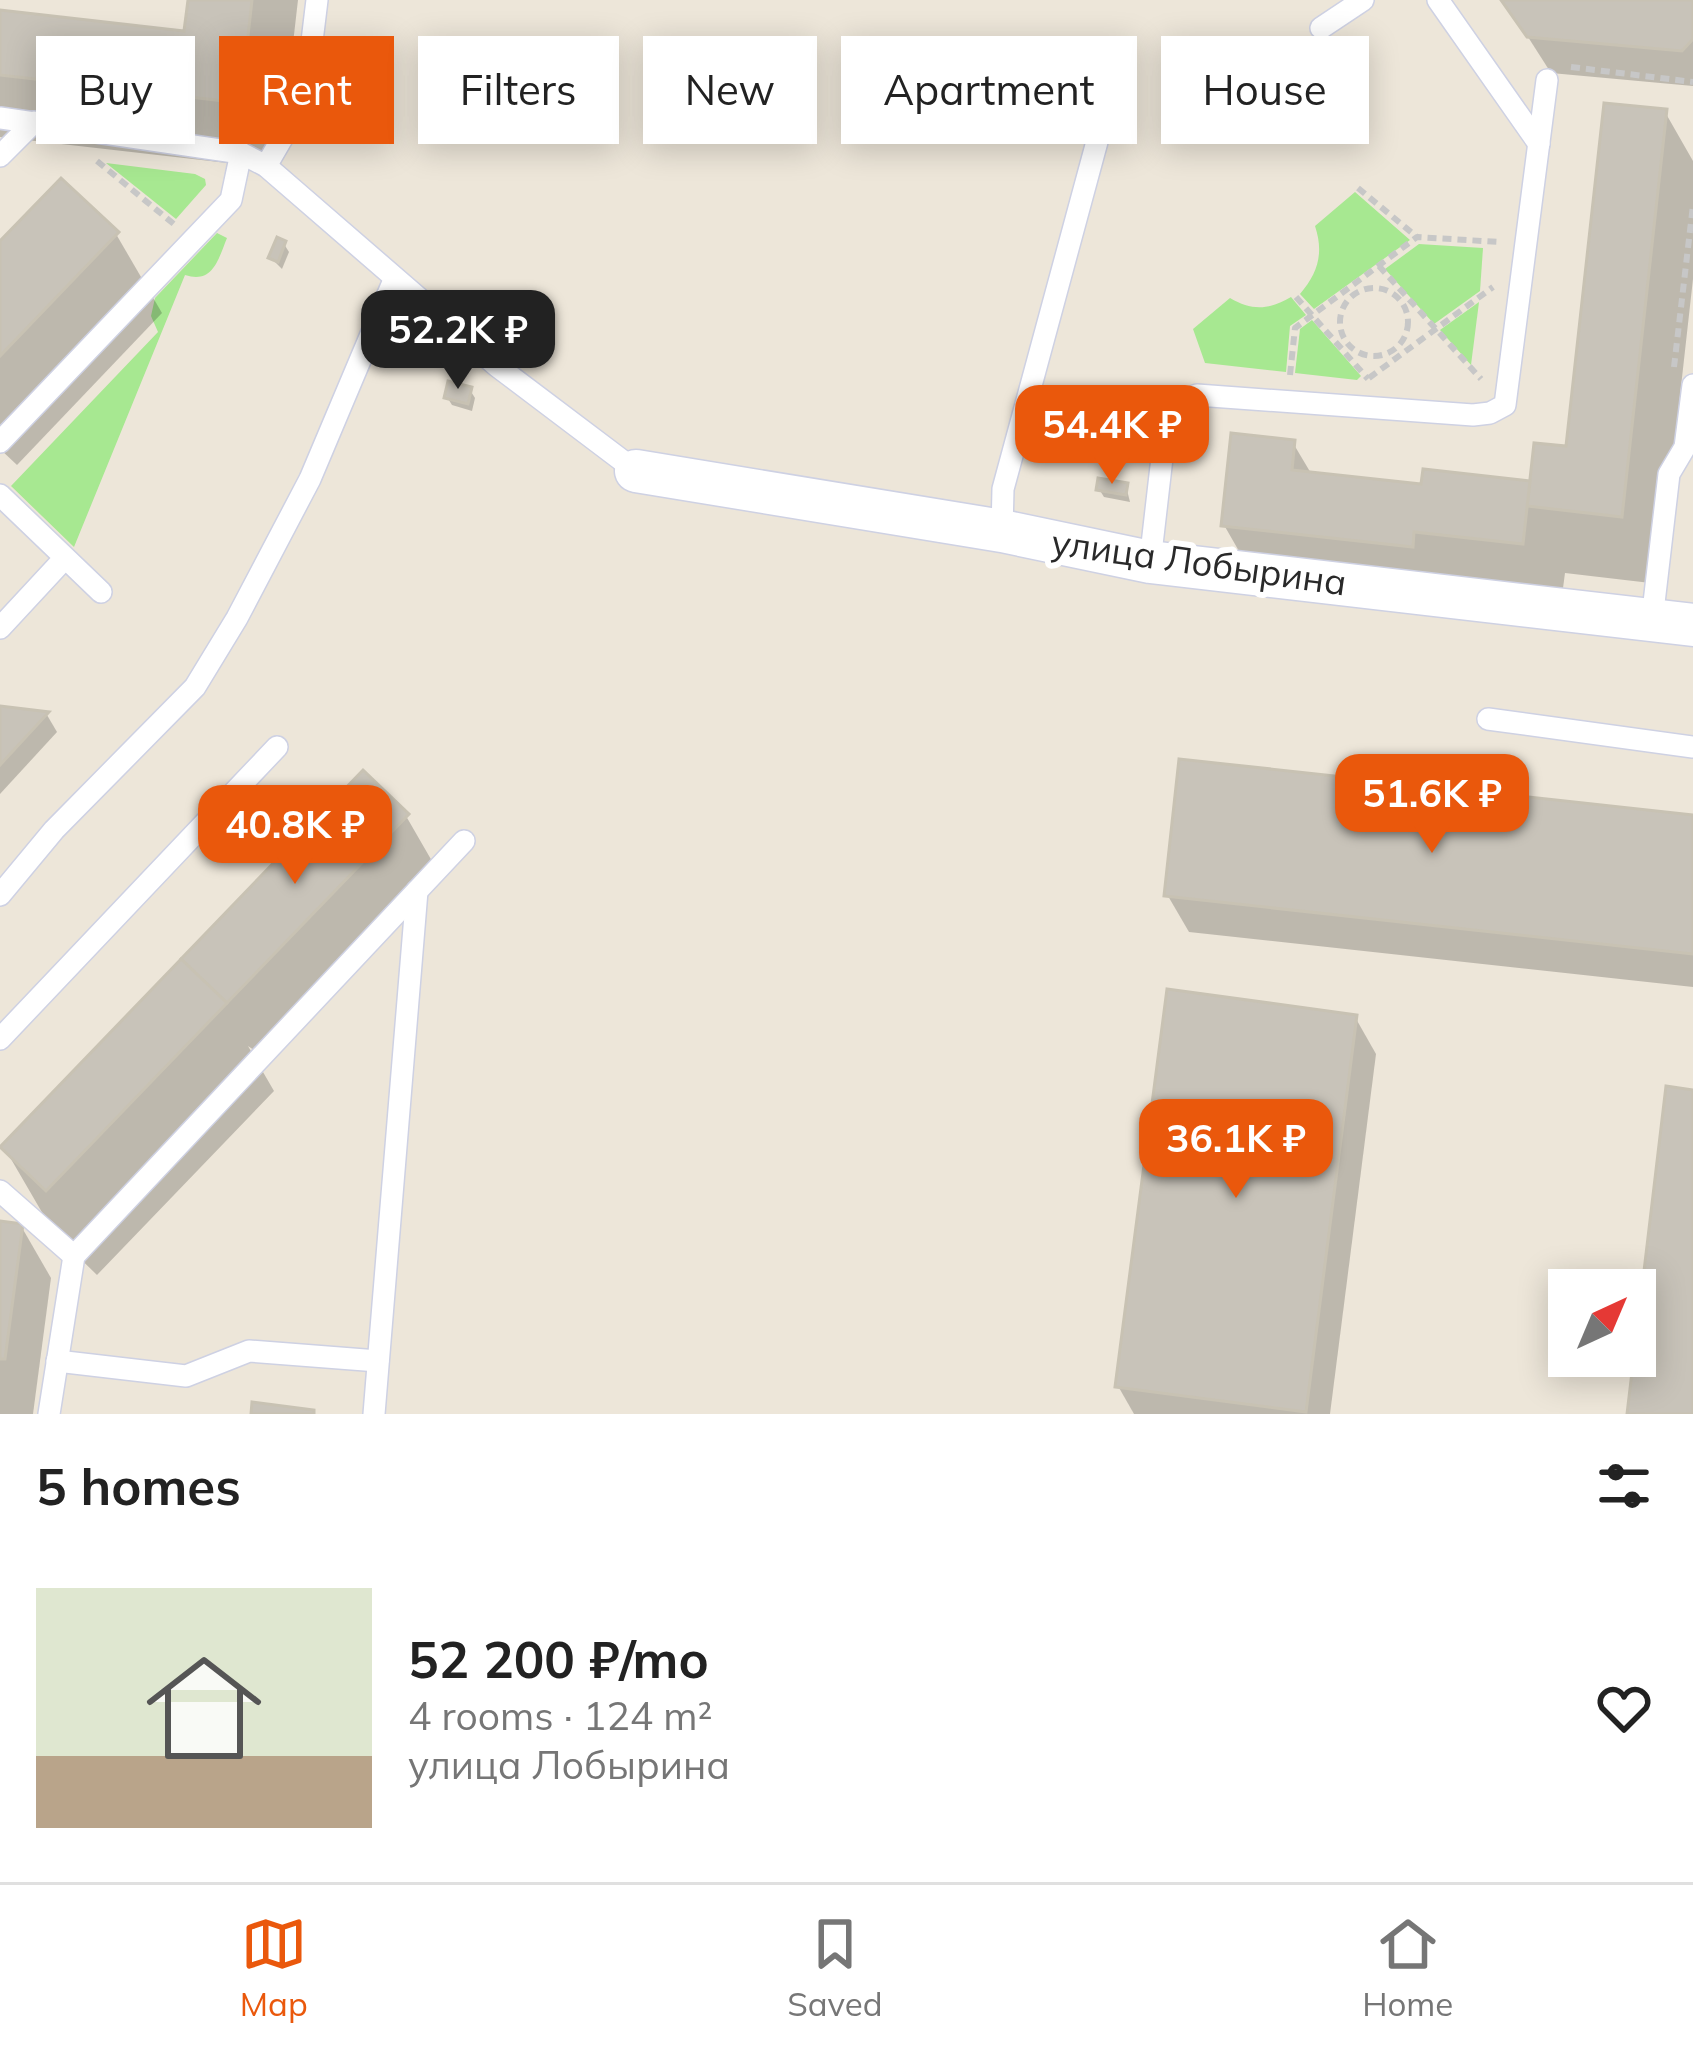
<!DOCTYPE html>
<html lang="en">
<head>
<meta charset="utf-8">
<style>
  body { margin:0; font-family:Mulish,sans-serif; background:#f6f6f6; color:#222; height:100vh; display:flex; flex-direction:column; font-size:45px; white-space:nowrap }
  * { box-sizing:border-box; margin:0 }
  p { font-size:39px; color:#767676 }
  .icon { flex:none; width:66px; height:66px; fill:none; stroke:currentColor; stroke-width:2; stroke-linecap:round; stroke-linejoin:round }
  .map { position:relative; height:1414px; overflow:hidden }
  .sheet { display:flex; flex-direction:column; background:#fff; flex:1 }
  .sheet>* { flex:none }
  .hud { position:absolute; left:36px; top:36px; width:1623px; height:108px; display:flex; gap:24px }
  .needle { width:78px; rotate:44deg }
  .fabs { position:absolute; left:1548px; top:1269px; display:grid; gap:24px }
  .fabs a { display:grid; place-items:center; width:108px; height:108px; border-radius:0px; background:#fff; box-shadow:0 6px 30px #0003; font-size:60px }
  .price { position:absolute; translate:-50% -102px; padding:0 27px; border-radius:24px; background:#ea580c; color:#fff; font-size:39px; line-height:78px; filter:drop-shadow(0 3px 6px #0008) }
  .price::after { content:''; position:absolute; left:50%; top:72px; width:36px; height:27px; margin-left:-18px; background:inherit; clip-path:polygon(0 0,100% 0,50% 100%) }
  .price.active { background:#222; color:#fff }
  ul { padding:0; list-style:none }
  li { display:flex; align-items:center; gap:36px; height:300px; padding:0 36px }
  li span { display:grid; place-items:center; flex:none; width:336px; height:240px; border-radius:0px; color:#555 }
  li>.icon { margin-inline-start:auto }
  span .icon { width:144px; height:144px; fill:#fffc; stroke-width:1 }
  li b { font-size:51px }
  h2 { display:flex; justify-content:space-between; align-items:center; height:144px; padding:0 36px; font-size:51px }
  .pill { padding:0 42px; border-radius:0px; background:#fff; box-shadow:0 6px 30px #0003; font-size:42px; line-height:108px }
  .pill.active { background:#ea580c; color:#fff }
  .dock { display:flex; justify-content:space-around; align-items:center; height:168px; border-top:3px solid #e0e0e0; background:#fff; font-size:33px; color:#767676 }
  .dock a { display:grid; justify-items:center; gap:6px }
  .dock .active { color:#ea580c }
  .map>svg:first-child { display:block }
</style>
</head>
<body>
<div class="map">
<svg width="1693" height="1414" viewBox="0 0 1693 1414">
  <rect width="100%" height="100%" fill="#ede6d9"/>
  <!-- green -->
  <g fill="#a7e891">
    <polygon points="106,163 195,174 205,179 206,185 176,219"/>
    <path d="M1355,192L1410,240L1314,309L1300,294C1318,273 1324,253 1315,226Z"/>
    <path d="M217,233L227,238C218,260 213,284 185,275L74,547L11,486L158,332L151,316L155,298Z"/>
    <polygon points="1419,244 1483,248 1480,291 1434,324 1385,269"/>
    <path d="M1291,297L1306,315L1290,326L1286,372L1205,363L1193,329L1230,298C1252,311 1269,310 1291,297Z"/>
    <polygon points="1479,302 1471,365 1440,330"/>
    <polygon points="1312,320 1361,376 1357,380 1295,373 1300,329"/>
  </g>
  <!-- shadow -->
  <g fill="#0003">
    <polygon points="191,0 298,0 282,139 271,168 0,137 0,13 187,35"/>
    <polygon points="1693,0 1693,86 1551,73 1505,1"/>
    <polygon points="1665,112 1693,161 1693,279 1659,584 1565,573 1560,611 1263,593 1224,525 1293,443 1312,475 1424,488 1533,484 1569,450"/>
    <polygon points="116,234 162,313 17,465 0,449 0,246"/>
    <polygon points="284,244 289,252 282,269 271,258"/>
    <polygon points="470,390 475,398 472,411 452,405 447,397"/>
    <polygon points="1083,413 1088,421 1081,446 1074,444 1069,436"/>
    <polygon points="1126,486 1130,502 1104,497 1099,489"/>
    <polygon points="0,709 47,715 57,732 0,794"/>
    <polygon points="406,816 436,868 258,1053 248,1046 274,1091 97,1275 54,1233 4,1147"/>
    <polygon points="1693,818 1693,987 1189,932 1168,896"/>
    <polygon points="1355,1017 1376,1054 1330,1414 1134,1414 1118,1386"/>
    <polygon points="0,1224 21,1226 51,1278 33,1414 0,1414"/>
  </g>
  <!-- building -->
  <g fill="#c8c3b9" stroke="#c8c2b3" stroke-width="3">
    <polygon points="188,0 252,0 244,72 237,71 233,102 0,75 0,10 184,31"/>
    <polygon points="1501,0 1693,0 1693,39 1682,51 1527,37"/>
    <polygon points="1604,103 1667,109 1622,517 1527,506 1534,443 1566,446"/>
    <polygon points="61,178 119,232 0,356 0,241"/>
    <polygon points="277,237 286,241 278,262 268,258"/>
    <polygon points="448,381 472,387 468,404 444,398"/>
    <polygon points="1073,407 1085,411 1077,439 1066,436"/>
    <polygon points="1231,433 1295,440 1292,470 1421,484 1423,469 1530,481 1523,544 1414,532 1413,547 1221,526"/>
    <polygon points="1098,478 1128,483 1126,495 1096,490"/>
    <polygon points="0,706 49,712 0,765"/>
    <polygon points="1179,759 1693,815 1693,954 1164,896"/>
    <polygon points="363,770 409,814 227,1003 181,959"/>
    <polygon points="181,959 227,1003 46,1191 0,1147"/>
    <polygon points="1167,989 1357,1015 1306,1412 1115,1387"/>
    <polygon points="1666,1086 1693,1090 1693,1414 1627,1414"/>
    <polygon points="0,1221 23,1224 5,1359 0,1359"/>
    <polygon points="252,1402 314,1410 314,1414 251,1414"/>
  </g>
  <g fill="none" stroke-linecap="round" stroke-linejoin="round">
    <!-- lane casing -->
    <g stroke="#ced1e3" stroke-width="24">
      <g id="lane">
        <polyline points="1438,0 1539,144"/>
        <polyline points="1321,28 1363,0"/>
        <polyline points="0,118 241,153 266,166 497,366 636,471"/>
        <polyline points="0,156 34,122"/>
        <polyline points="266,166 305,99 317,0"/>
        <polyline points="0,442 231,200 241,153"/>
        <polyline points="0,495 101,592"/>
        <polyline points="1002,531 1003,489 1108,101"/>
        <polyline points="1150,562 1166,423 1176,404 1197,395 1473,415 1490,413 1505,405 1547,80"/>
        <polyline points="1652,620 1669,474 1685,447 1693,385"/>
        <polyline points="0,628 64,559"/>
        <polyline points="1488,719 1693,747"/>
        <polyline points="0,895 54,830 195,687 237,618 310,479 394,280"/>
        <polyline points="0,1039 277,747"/>
        <polyline points="0,1191 74,1256"/>
        <polyline points="57,1361 186,1376 249,1351 378,1361"/>
        <polyline points="49,1414 74,1256 464,841"/>
        <polyline points="374,1414 417,891"/>
      </g>
    </g>
    <!-- street casing -->
    <g stroke="#ced1e3" stroke-width="45">
      <polyline id="street" points="636,471 1002,531 1150,562 1693,625"/>
    </g>
    <!-- path -->
    <g stroke="#c7c7c7" stroke-width="6" stroke-dasharray="9 6" stroke-linecap="butt">
      <polyline points="1571,67 1693,82"/>
      <polyline points="97,161 175,225"/>
      <polyline points="1358,188 1417,237"/>
      <polyline points="1379,266 1481,379"/>
      <circle cx="1374" cy="322" r="34"/>
      <polyline points="1296,297 1368,379"/>
      <polyline points="1674,367 1693,205"/>
      <polyline points="1290,375 1295,328 1417,237 1499,242"/>
      <polyline points="1369,378 1493,287"/>
    </g>
    <!-- lane -->
    <use href="#lane" stroke="#fff" stroke-width="21"/>
    <!-- street -->
    <use href="#street" stroke="#fff" stroke-width="42"/>
  </g>
  <g text-anchor="middle" stroke-width="12" stroke-linejoin="round" paint-order="stroke">
    <!-- street labels -->
    <g font-size="36" fill="#292929" stroke="#fff">
      <text transform="translate(1199 562) rotate(8)" y="13">улица Лобырина</text>
    </g>
  </g>
</svg>
<div class="fabs">
<a><svg class="needle" viewBox="-14 -14 28 28"><path d="M0-13l5 13h-10z" fill="#e53935"/><path d="M0 13l5-13h-10z" fill="#767676"/></svg></a>
</div>
<b class="price active" style="left:458px;top:392px">52.2K ₽</b>
<b class="price" style="left:1112px;top:487px">54.4K ₽</b>
<b class="price" style="left:1432px;top:856px">51.6K ₽</b>
<b class="price" style="left:295px;top:887px">40.8K ₽</b>
<b class="price" style="left:1236px;top:1201px">36.1K ₽</b>
<div class="hud">
<a class="pill">Buy</a>
<a class="pill active">Rent</a>
<a class="pill">Filters</a>
<a class="pill">New</a>
<a class="pill">Apartment</a>
<a class="pill">House</a>
</div>
</div>
<section class="sheet">
<h2>5 homes<svg class="icon" aria-label="filters" viewBox="0 0 24 24"><path d="M4 7h16M4 17h16"/><circle cx="9" cy="7" r="2"/><circle cx="15" cy="17" r="2"/></svg></h2>
<ul>
<li><span style="background:linear-gradient(#dfe7d0 70%,#b9a48a 0)"><svg class="icon" aria-label="home" viewBox="0 0 24 24"><path d="M3 11l9-7 9 7M6 9v11h12V9"/></svg></span><div><b>52 200 ₽/mo</b><p>4 rooms · 124 m²</p><p>улица Лобырина</p></div><svg class="icon" aria-label="heart" viewBox="0 0 24 24"><path d="M12 20l-8-8c-3-5 5-10 8-4 3-6 11-1 8 4z"/></svg></li>
</ul>
</section>
<nav class="dock">
<a class="active"><svg class="icon" aria-label="map" viewBox="0 0 24 24"><path d="M3 6l6-2 6 2 6-2v14l-6 2-6-2-6 2zM9 4v14M15 6v14"/></svg>Map</a>
<a><svg class="icon" aria-label="saved" viewBox="0 0 24 24"><path d="M7 4h10v16l-5-4-5 4z"/></svg>Saved</a>
<a><svg class="icon" aria-label="home" viewBox="0 0 24 24"><path d="M3 11l9-7 9 7M6 9v11h12V9"/></svg>Home</a>
</nav>
</body>
</html>
